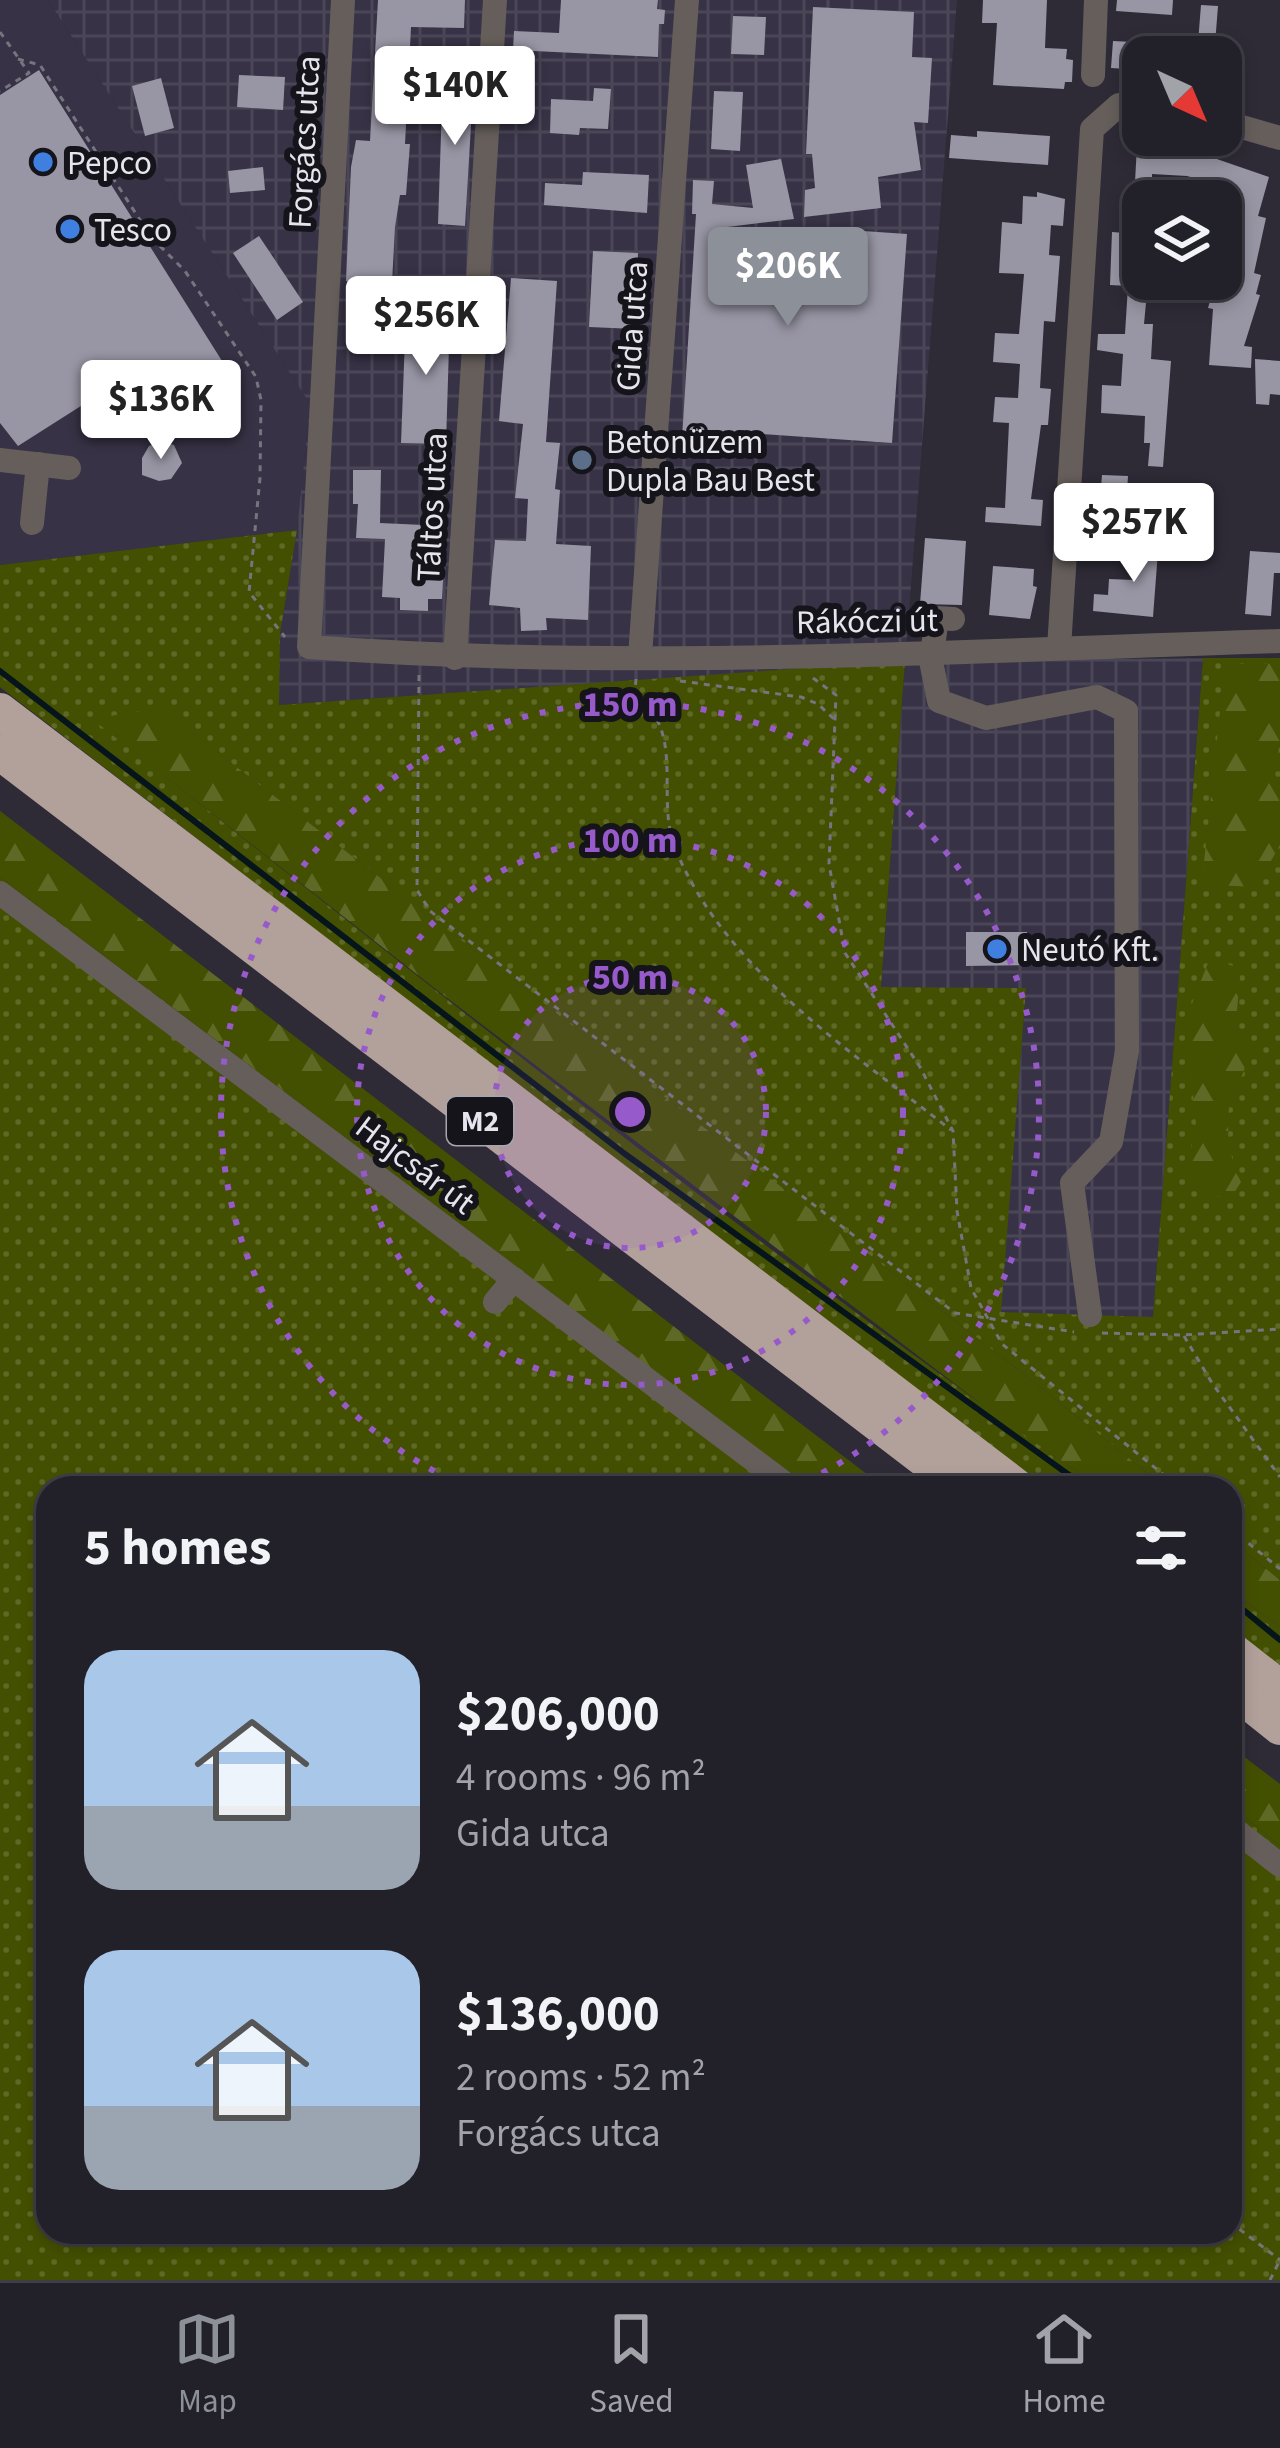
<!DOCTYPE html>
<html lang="en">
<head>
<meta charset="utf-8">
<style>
  body { margin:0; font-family:"Source Sans 3",sans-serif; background:#2e2d35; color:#f1f3f6; height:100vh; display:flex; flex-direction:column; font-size:45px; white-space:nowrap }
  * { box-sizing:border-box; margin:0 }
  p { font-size:39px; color:#a2a3a8 }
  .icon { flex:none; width:66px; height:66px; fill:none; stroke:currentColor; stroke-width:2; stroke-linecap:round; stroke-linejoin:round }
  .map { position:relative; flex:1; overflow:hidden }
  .details { position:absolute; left:36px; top:1476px; width:1206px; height:768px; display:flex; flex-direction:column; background:#222029; border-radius:36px; box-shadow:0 6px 18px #0003,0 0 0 3px #3f3e46 }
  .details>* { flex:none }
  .needle { width:78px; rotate:136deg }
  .fabs { position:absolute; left:1122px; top:36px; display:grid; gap:24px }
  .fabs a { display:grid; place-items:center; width:120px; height:120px; border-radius:24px; background:#222029; box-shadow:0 6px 18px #0003,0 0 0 3px #3f3e46; font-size:60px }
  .price { position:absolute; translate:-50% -102px; padding:0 27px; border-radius:12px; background:#fff; color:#222; font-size:39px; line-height:78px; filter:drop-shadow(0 3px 6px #0008) }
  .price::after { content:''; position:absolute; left:50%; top:72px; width:36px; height:27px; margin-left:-18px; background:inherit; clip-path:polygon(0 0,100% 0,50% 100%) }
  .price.selected { background:#8c9099; color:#fff }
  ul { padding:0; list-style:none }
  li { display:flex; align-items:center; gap:36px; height:300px; padding:0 48px }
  li span { display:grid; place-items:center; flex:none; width:336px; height:240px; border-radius:36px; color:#555 }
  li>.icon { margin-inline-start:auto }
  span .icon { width:144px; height:144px; fill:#fffc; stroke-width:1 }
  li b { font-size:51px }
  h2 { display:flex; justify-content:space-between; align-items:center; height:144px; padding:0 48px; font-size:51px }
  .tabs { display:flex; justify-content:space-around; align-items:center; height:168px; border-top:3px solid #3f3e46; background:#222029; font-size:33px; color:#a2a3a8 }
  .tabs a { display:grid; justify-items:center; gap:6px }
  .tabs .selected { color:#8c9099 }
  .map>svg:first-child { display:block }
</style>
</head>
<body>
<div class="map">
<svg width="1280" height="2280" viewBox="0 0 1280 2280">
  <defs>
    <pattern id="industrial-grid" width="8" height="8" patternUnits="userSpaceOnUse" patternTransform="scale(3)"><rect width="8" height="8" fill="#373245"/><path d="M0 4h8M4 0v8" fill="none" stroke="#4a4657"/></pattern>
    <pattern id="green-dots" width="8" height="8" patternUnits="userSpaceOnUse" patternTransform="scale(3)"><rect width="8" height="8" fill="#445001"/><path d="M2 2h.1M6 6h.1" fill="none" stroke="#5f6926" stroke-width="1.8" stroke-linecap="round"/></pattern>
    <pattern id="forest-firs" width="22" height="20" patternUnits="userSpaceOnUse" patternTransform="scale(3)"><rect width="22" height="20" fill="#445001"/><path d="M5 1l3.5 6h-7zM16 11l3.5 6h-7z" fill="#5f6926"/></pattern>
  </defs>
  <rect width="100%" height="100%" fill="#2e2b37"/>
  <!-- built -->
  <polygon fill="#373245" points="0,0 48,0 310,404 297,530 0,565"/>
  <!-- industrial -->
  <polygon fill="url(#industrial-grid)" points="48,0 957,0 905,661 1203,658 1153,1318 1000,1312 1026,988 881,988 905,662 278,705 280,634 297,530 310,404"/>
  <!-- green -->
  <g fill="url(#green-dots)">
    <path d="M297,530L280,634L279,705L905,661L881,987L1026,988L1001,1312L1153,1317L1203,658H1280V1580L1230,1540V1488H1166L1020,1371L161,709L93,719C424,981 754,1248 1101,1488H1041L0,687V565Z"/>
    <polygon points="0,877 809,1488 48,1488 48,2232 1230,2232 1230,1806 1280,1845 1280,2280 0,2280"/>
    <polygon points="1230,1590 1280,1627 1280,1676 1230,1636"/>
  </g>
  <!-- forest -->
  <g fill="url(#forest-firs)">
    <polygon points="1280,663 1280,744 1273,776 1280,781 1280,845 1256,887 1213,885 1203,872 1225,664"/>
    <polygon points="160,708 1020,1371 1166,1488 1101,1488 1004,1421 442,994 92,719"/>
    <polygon points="0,811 885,1488 809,1488 0,877"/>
    <polygon points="1210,958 1233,966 1240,977 1235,1032 1247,1050 1244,1071 1229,1104 1228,1126 1229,1149 1241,1182 1234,1193 1204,1200 1185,1178 1196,1125 1191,1072 1191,1006"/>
    <polygon points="1230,1540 1280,1580 1280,1627 1230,1590"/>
    <polygon points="1230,1746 1280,1784 1280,1845 1230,1806"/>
  </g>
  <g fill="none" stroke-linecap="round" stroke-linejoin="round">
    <!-- stream -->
    <g stroke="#06151c" stroke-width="6">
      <polyline points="0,671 625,1154 1087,1488"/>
      <polyline points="1230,1599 1280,1640"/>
    </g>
  </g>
  <!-- building -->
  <g fill="#9895a4">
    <polygon points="378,0 465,0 464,28 411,27 405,144 410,144 406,195 400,195 395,227 392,283 346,281 351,167 356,140 370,141"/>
    <polygon points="561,0 658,0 657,9 665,10 664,24 659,24 658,57 513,50 514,31 559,33"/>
    <polygon points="983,0 1047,0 1045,48 1067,49 1066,59 1073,60 1072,82 1065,82 1064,89 993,85 997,23 982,23"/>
    <polygon points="1117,0 1173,0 1172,15 1116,11"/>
    <polygon points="1201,5 1218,6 1214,57 1197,55"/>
    <polygon points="813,7 914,12 912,57 932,58 928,123 914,122 921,170 878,177 881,208 804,217 805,190 815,188 812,154 806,154"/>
    <polygon points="733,16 766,17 764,55 731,54"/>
    <polygon points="1113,41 1191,45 1191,57 1143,57 1143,70 1111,68"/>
    <polygon points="39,70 234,380 191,411 170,378 162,383 147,364 18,446 0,423 0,95"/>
    <polygon points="443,74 474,75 465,226 438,224"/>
    <polygon points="239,75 285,77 283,110 237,107"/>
    <polygon points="161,78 174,128 145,136 132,86"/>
    <polygon points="594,88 611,89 608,129 580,128 579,135 550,133 551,99 593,101"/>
    <polygon points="714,91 743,92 740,151 711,149"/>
    <polygon points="977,131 1050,136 1048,165 949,158 951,135 977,137"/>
    <polygon points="1161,141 1182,142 1182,147 1269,177 1258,216 1266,218 1254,273 1261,275 1256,294 1260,295 1244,346 1252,347 1251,368 1209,365 1213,309 1208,308 1216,279 1221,279 1223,186 1187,176 1152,174 1152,183 1135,182 1137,145 1161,147"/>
    <polygon points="781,159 794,219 719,228 720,237 862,247 863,231 907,234 892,443 746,433 745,458 681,455 696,214 692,214 693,180 714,181 712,204 753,208 746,165"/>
    <polygon points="263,167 265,190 230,193 228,171"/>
    <polygon points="583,172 649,175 647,213 544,205 545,183 582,185"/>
    <polygon points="1037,192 1065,199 1063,226 1051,225 1049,255 1060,256 1055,322 1044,321 1040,388 1051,389 1048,425 1041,425 1031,499 1043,500 1041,526 985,522 986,507 1005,508 1009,423 993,422 995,397 1018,398 1020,364 993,362 995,333 1019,334 1024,274 999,273 1002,222 1022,224 1023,196 1037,197"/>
    <polygon points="1112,232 1138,234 1137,256 1143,256 1143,292 1147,292 1144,324 1153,324 1151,359 1171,361 1163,467 1148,466 1150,443 1144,443 1145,416 1101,413 1102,385 1121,386 1123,354 1097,350 1098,334 1125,334 1128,286 1110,285"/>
    <polygon points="259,236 303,302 277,320 233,253"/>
    <polygon points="593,251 638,253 635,329 589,327"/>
    <polygon points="511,278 557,281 546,442 560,443 555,489 560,490 556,544 591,546 588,620 546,618 547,630 521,631 520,608 489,605 495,540 526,541 528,499 515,498 523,424 499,421"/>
    <polygon points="406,312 450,314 446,444 401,443"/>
    <polygon points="1255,359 1280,361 1280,395 1270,394 1269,405 1256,404"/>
    <polygon points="161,441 174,445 182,463 171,479 159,481 142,475 142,458 149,446"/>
    <polygon points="353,470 381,470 380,523 446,526 442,599 428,599 428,611 400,610 400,598 382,597 385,539 356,538 358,504 353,504"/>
    <polygon points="1102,475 1128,476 1124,539 1099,538 1100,531 1090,531 1091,513 1099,513"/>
    <polygon points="1137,537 1159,538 1153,617 1093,611 1094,594 1108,595 1109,579 1134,580"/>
    <polygon points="925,538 966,541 962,605 920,604"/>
    <polygon points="1250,551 1280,553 1280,573 1274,573 1271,616 1245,614"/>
    <polygon points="993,566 1034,569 1033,586 1037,587 1030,619 989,615"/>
    <polygon points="966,932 1027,932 1027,965 966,966"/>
  </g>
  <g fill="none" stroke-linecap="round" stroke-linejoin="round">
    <!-- path -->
    <g stroke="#77747f" stroke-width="3" stroke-dasharray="6 6" stroke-linecap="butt">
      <polyline points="0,32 29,73 0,91"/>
      <polyline points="18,59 40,65 151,237 185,271 256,377 261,400 260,478 249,592 285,637"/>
      <polyline points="419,675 417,890 430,911 955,1313 1074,1332"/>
      <polyline points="813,678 836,695 829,864 845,953 920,1067 953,1131 957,1211 971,1288 1002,1344 1180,1488"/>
      <path d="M636,679L635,691C642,700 651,710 657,720C676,755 659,808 675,848C724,969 852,1052 951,1130"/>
      <polyline points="680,681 801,697 818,704 835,720"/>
      <polyline points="1102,1333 1183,1335 1280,1329"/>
      <polyline points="1184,1336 1212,1383 1280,1477"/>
      <polyline points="1230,1528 1280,1569"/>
      <polyline points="1230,2222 1280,2260"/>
      <polyline points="1270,2280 1280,2260"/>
    </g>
    <!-- minor -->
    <g stroke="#655e5b" stroke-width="24">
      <path d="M343,0L309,647C631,671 957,651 1280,641"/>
      <polyline points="1093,75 1096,0"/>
      <polyline points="1221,121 1280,138"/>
      <polyline points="0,460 69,468"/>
      <polyline points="32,523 38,464"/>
      <polyline points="953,619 937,618 931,661 939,701 986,718 1097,697 1126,711 1127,1051 1111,1142 1072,1183 1090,1315"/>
      <polyline points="1059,648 1092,129 1119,105 1143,106"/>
      <polyline points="640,656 687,0"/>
      <polyline points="455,658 495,0"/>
      <polyline points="0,893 791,1488"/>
      <polyline points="495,1302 514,1279"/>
      <polyline points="1230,1826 1280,1865"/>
    </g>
    <!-- highway -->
    <g stroke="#b2a09b" stroke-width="36">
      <polyline points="0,711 1018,1488"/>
      <polyline points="0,752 962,1488"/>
      <polyline points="1230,1649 1280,1688"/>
      <polyline points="1230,1687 1280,1727"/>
    </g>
  </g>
  <!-- distance rings -->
  <circle cx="630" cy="1112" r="136" fill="#965aca" fill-opacity=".12"/>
  <g fill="none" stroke="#965aca" stroke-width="6" stroke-dasharray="6 12">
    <circle cx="630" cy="1112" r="136"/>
    <circle cx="630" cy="1112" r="273"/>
    <path d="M467 1487A409 409 0 1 1 793 1487"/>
  </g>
  <!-- markers -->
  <g fill="#3f7fe0" stroke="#15141a" stroke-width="4.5">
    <circle cx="43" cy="162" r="12"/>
    <circle cx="70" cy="229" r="12"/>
    <circle cx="997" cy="949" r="12"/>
  </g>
  <circle fill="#5c6f8a" stroke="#15141a" stroke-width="4.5" cx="582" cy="460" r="12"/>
  <g text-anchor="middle" stroke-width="12" stroke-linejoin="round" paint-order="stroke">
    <!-- shield labels -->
    <rect fill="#15141a" stroke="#a7a6ae" stroke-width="3" x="447" y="1097" width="66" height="48" rx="9"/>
    <g font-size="30" font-weight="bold" fill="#e6e4ed">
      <text x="480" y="1131">M2</text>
    </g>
    <!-- street labels -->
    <g font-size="33" fill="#e6e4ed" stroke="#15141a">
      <text transform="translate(303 142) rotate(-87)" y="12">Forgács utca</text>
      <text transform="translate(631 326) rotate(-86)" y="12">Gida utca</text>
      <text transform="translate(431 507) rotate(-87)" y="12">Táltos utca</text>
      <text transform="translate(867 620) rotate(-1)" y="12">Rákóczi út</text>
      <text transform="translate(416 1164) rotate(37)" y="12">Hajcsár út</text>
    </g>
    <!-- poi labels -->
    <g font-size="33" fill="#e6e4ed" stroke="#15141a" text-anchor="start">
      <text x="67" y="174">Pepco</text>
      <text x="94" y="241">Tesco</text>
      <text x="606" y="453">Betonüzem<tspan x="606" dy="38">Dupla Bau Best</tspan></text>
      <text x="1021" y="961">Neutó Kft.</text>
    </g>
  </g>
  <circle cx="630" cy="1112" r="18" fill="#965aca" stroke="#15141a" stroke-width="6"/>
  <g font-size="36" text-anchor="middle" font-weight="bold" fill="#965aca" stroke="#15141a" stroke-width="12" stroke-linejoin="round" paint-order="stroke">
    <text x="630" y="716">150 m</text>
    <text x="630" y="852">100 m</text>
    <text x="630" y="989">50 m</text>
  </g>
</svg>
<div class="fabs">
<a><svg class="needle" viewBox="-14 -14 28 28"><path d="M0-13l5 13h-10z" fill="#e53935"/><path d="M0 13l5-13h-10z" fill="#a2a3a8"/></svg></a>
<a><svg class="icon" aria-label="layers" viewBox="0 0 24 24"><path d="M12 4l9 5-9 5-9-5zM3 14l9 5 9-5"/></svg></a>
</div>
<b class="price" style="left:455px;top:148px">$140K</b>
<b class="price selected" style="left:788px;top:329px">$206K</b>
<b class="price" style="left:426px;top:378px">$256K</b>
<b class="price" style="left:161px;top:462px">$136K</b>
<b class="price" style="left:1134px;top:585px">$257K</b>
<section class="details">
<h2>5 homes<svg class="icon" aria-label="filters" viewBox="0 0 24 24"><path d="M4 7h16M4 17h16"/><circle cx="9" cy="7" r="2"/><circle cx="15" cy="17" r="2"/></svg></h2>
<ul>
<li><span style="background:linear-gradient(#a9c7e8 65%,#9aa5b1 0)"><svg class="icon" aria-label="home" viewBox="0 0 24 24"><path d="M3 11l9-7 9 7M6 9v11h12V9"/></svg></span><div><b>$206,000</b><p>4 rooms · 96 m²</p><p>Gida utca</p></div></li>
<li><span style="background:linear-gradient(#a9c7e8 65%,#9aa5b1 0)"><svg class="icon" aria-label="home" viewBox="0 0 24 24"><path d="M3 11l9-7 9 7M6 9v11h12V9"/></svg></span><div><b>$136,000</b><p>2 rooms · 52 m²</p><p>Forgács utca</p></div></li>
</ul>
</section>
</div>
<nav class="tabs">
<a class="selected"><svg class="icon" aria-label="map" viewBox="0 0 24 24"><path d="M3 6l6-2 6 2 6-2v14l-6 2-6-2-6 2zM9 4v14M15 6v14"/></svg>Map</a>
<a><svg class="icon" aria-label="saved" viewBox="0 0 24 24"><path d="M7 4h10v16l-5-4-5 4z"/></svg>Saved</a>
<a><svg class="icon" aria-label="home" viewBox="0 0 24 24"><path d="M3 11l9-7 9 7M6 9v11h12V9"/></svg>Home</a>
</nav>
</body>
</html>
